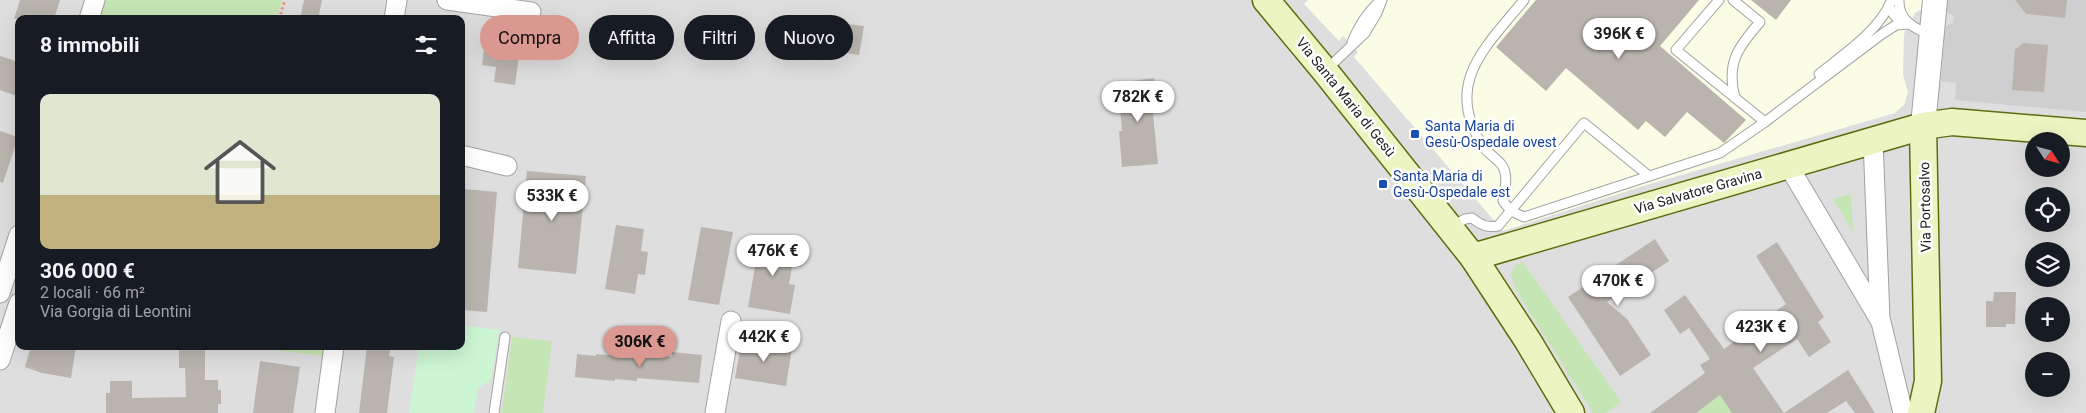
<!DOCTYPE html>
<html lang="it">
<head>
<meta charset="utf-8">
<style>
  body { margin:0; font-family:Roboto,sans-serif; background:#20242c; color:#f1f3f6; height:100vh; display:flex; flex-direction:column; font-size:19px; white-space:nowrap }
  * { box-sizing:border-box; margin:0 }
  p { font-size:16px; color:#9ea1a6 }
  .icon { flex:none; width:28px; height:28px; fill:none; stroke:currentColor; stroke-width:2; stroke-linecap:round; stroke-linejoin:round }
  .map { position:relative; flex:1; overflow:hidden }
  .sheet { position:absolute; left:15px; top:15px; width:450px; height:335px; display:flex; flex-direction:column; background:#171b24; border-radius:10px; box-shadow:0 5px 20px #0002 }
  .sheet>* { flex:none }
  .top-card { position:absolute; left:480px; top:15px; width:475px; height:45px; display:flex; gap:10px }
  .needle { width:32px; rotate:126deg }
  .buttons { position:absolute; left:2025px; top:132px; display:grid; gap:10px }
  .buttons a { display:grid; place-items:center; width:45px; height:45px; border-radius:50%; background:#171b24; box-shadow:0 5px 20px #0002; font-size:25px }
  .price { position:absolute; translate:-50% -42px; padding:0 11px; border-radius:18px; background:#fff; color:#222; font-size:16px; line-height:32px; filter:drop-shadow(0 1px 2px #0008) }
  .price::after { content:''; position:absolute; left:50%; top:30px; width:15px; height:11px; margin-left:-8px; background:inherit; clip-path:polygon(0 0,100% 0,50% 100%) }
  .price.active { background:#da9890; color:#111 }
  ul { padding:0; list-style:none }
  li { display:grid; align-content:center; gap:10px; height:265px; padding:0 25px }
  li+li { border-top:1px solid #363941 }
  li span { display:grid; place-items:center; height:155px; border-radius:10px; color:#555 }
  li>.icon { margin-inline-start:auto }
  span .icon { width:90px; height:90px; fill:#fffc; stroke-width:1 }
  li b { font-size:21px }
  h2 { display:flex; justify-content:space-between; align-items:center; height:60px; padding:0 25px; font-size:21px }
  .pill { padding:0 18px; border-radius:22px; background:#171b24; box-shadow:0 5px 20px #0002; font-size:18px; line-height:45px }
  .pill.active { background:#da9890; color:#111 }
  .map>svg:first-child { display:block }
</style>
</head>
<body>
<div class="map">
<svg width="2086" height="413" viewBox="0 0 2086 413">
  <rect width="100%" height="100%" fill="#f0eee8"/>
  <!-- residential -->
  <path fill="#dfdede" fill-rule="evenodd" d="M0,0H2086V413H0ZM19,19H461V346H19ZM2034,141H2061V169H2034ZM2034,196H2061V224H2034ZM2034,251H2061V279H2034ZM2034,306H2061V334H2034ZM2034,361H2061V389H2034Z"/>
  <!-- education -->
  <polygon fill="#fafce5" points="1308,0 1923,0 1922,9 1915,13 1904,34 1903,75 1908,92 1904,105 1895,113 1640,187 1503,231 1354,57 1358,52 1343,36 1339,41 1304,4"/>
  <!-- religious -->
  <polygon fill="#cfcfcf" points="1947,0 2086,0 2086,112 1955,100 1956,83 1941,81 1945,26 1953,23 1954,16 1946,12"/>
  <!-- grass -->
  <g fill="#c6e5b4">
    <polygon points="106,0 282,0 276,19 100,19"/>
    <polygon points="1851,194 1853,232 1833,199"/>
    <polygon points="1523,262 1621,402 1606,413 1593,413 1516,290 1511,274 1516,265"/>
    <polygon points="512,337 552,341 543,413 502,413"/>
    <polygon points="245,346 324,346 323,356"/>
    <polygon points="1720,395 1732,413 1696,413"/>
  </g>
  <!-- park -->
  <polygon fill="#cbf5d3" points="461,325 499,330 491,380 478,388 474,413 409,413 419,346 461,346"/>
  <!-- building -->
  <g fill="#b9b4ae">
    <polygon points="20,0 60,0 54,19 14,19"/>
    <polygon points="304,0 322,0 318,19 300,19"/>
    <polygon points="1536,0 1699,0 1660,46 1746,120 1724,143 1687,112 1665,137 1646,121 1638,130 1566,68 1546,91 1496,47"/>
    <polygon points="1751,0 1791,0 1776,20"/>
    <polygon points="2015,0 2067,0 2065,18 2026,14"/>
    <polygon points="838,23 864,26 859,55 833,51"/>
    <polygon points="486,36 521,42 515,85 494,82 496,67 482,65"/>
    <polygon points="2023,43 2048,45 2044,92 2012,90 2015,50"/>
    <polygon points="0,56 19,62 19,97 0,90"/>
    <polygon points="1154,78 1157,104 1152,104 1158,164 1122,167 1119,131 1122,131 1118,83"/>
    <polygon points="0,131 18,137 3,183 0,182"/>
    <polygon points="527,171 586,176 576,274 518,268"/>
    <polygon points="464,189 497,192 487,312 461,310 461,223"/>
    <polygon points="616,225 644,229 641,251 648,252 645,275 638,274 635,294 605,289"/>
    <polygon points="701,227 733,232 719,305 688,300"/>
    <polygon points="760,238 796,244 789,284 795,285 790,314 748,307"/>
    <polygon points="1655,239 1669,261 1607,302 1627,319 1651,355 1620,376 1568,297"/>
    <polygon points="1777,242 1824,317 1818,322 1831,342 1809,357 1797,339 1753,368 1784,413 1848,370 1875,413 1855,413 1846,401 1827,413 1732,413 1720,395 1696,413 1650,413 1705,373 1700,365 1710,359 1689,328 1680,334 1664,310 1685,295 1724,349 1786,304 1756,256"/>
    <polygon points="1994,292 2016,292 2015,324 2006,324 2006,327 1986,327 1986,301 1993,301"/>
    <polygon points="742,340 792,348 786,386 735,378"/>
    <polygon points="31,346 76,346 71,378 42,373 25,367"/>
    <polygon points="179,346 205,346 205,380 218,380 218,390 221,390 221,404 218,404 218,413 106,413 106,393 110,393 110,381 132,381 132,398 186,397 185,368 179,368"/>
    <polygon points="367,346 391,346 389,356 394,357 387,413 359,413"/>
    <polygon points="672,352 702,355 699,383 637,378 637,381 615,379 615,381 575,377 577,354 596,356 596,354 642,358 643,354 672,357"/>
    <polygon points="260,361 300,367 293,413 253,413"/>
  </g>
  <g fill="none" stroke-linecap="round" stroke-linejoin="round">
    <!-- service casing -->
    <g stroke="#a2a2a2" stroke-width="11">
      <g id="service">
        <path d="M1524,0C1485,48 1442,84 1484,148C1489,154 1496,158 1501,164C1509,174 1505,189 1503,201L1511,211L1524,217L1720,153L1765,122L1882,34L1896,25L1909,24"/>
        <polyline points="1719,0 1676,50 1765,122"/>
        <path d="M1733,0L1760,22C1738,47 1726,63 1735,98"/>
        <path d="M1899,0C1898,19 1914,30 1932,34"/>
        <polyline points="1889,5 1893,14 1902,24"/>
        <path d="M1352,42C1359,25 1367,12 1381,0"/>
        <polyline points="1327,69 1365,33 1377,13 1382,0"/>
        <path d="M1819,74C1845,53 1878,32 1892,0"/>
        <path d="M1451,227L1465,219L1472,218C1481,225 1487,228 1498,226L1584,123L1649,176"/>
        <polyline points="494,413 505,337"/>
      </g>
    </g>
    <!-- minor casing -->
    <g stroke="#a2a2a2" stroke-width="21">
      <g id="minor">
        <polyline points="447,0 531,12"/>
        <polyline points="89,19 95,0"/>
        <polyline points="394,19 397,0"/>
        <polyline points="1873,140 1880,318"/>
        <polyline points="461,155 507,166"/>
        <polyline points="1788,165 1881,322 1903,413"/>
        <polyline points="0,293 19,235"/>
        <polyline points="0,360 19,303"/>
        <polyline points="325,413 334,346"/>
        <polyline points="715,413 731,321"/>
      </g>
    </g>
    <!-- tertiary casing -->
    <g stroke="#a2a2a2" stroke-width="26">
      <polyline id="tertiary" points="1923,126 1935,0"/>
    </g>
    <!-- secondary casing -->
    <g stroke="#5a6f10" stroke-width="29">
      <g id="secondary">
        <polyline points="1266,0 1325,71 1473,257 1528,341 1571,413"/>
        <polyline points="1473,257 1923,126 1952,122 2086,133"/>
        <polyline points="1921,413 1928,381 1923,126"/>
      </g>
    </g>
    <!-- path -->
    <polyline stroke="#ed957d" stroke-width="3" stroke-dasharray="2.5 2.5" stroke-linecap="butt" points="279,19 285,0"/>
    <!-- service -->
    <use href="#service" stroke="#fff" stroke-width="9"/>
    <!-- minor -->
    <use href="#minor" stroke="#fff" stroke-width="19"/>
    <!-- tertiary -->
    <use href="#tertiary" stroke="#fff" stroke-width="24"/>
    <!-- secondary -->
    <use href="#secondary" stroke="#ecf4c2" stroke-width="26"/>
  </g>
  <!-- markers -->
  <g fill="#1a4fb4" stroke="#fff" stroke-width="2">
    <rect x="1410" y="129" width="10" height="10" rx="2.5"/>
    <rect x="1378" y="179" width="10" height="10" rx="2.5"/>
  </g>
  <g text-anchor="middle" stroke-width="5" stroke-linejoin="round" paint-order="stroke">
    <!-- street labels -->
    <g font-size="14" fill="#212121" stroke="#fff">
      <text transform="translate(1346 97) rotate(51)" y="5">Via Santa Maria di Gesù</text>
      <text transform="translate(1698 191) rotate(-16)" y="5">Via Salvatore Gravina</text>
      <text transform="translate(1925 207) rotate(-91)" y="5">Via Portosalvo</text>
    </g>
    <!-- transit labels -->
    <g font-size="14" fill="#164399" stroke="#fff" text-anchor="start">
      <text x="1425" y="131">Santa Maria di<tspan x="1425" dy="16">Gesù-Ospedale ovest</tspan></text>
      <text x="1393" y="181">Santa Maria di<tspan x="1393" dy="16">Gesù-Ospedale est</tspan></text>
    </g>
  </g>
</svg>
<div class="buttons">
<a><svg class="needle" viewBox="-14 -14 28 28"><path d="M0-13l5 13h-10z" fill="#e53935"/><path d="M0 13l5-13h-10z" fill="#9ea1a6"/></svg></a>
<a><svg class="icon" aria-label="locate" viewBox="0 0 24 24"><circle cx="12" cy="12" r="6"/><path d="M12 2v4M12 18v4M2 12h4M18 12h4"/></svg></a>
<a><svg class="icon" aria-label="layers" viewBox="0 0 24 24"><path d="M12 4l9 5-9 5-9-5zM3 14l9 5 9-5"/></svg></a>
<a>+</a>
<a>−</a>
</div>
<b class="price" style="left:1619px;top:60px">396K €</b>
<b class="price" style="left:1138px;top:123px">782K €</b>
<b class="price" style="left:552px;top:222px">533K €</b>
<b class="price" style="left:773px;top:277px">476K €</b>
<b class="price" style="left:1618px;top:307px">470K €</b>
<b class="price" style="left:1761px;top:353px">423K €</b>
<b class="price" style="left:764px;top:363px">442K €</b>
<b class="price active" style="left:640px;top:368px">306K €</b>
<div class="top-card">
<a class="pill active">Compra</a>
<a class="pill">Affitta</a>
<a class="pill">Filtri</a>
<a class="pill">Nuovo</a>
</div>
<section class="sheet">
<h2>8 immobili<svg class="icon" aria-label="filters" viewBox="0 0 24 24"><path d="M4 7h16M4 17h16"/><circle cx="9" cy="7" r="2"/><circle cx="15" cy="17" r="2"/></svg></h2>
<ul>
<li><span style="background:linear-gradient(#dfe7d0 65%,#c2b280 0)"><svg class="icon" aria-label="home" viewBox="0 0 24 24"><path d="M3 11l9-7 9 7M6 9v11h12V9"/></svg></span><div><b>306 000 €</b><p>2 locali · 66 m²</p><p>Via Gorgia di Leontini</p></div></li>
</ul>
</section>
</div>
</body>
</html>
